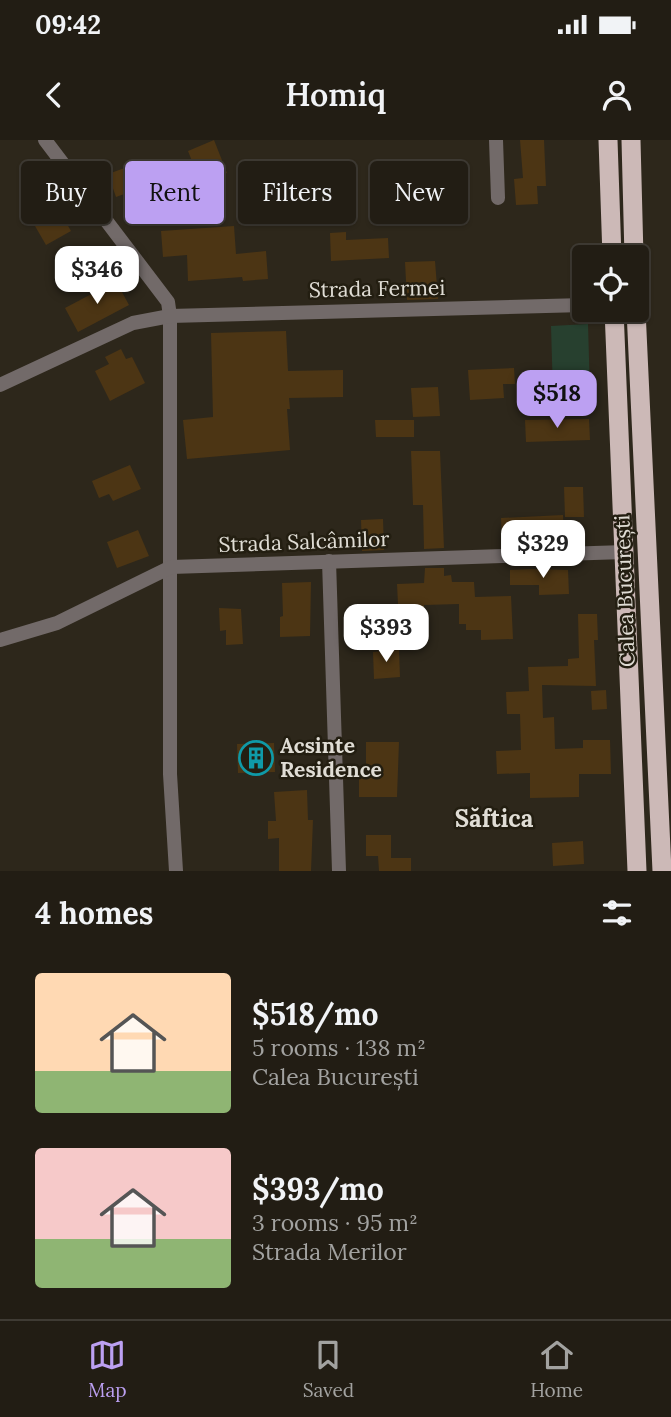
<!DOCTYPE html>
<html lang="en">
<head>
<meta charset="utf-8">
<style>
  body { margin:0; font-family:Lora,serif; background:#2e2a22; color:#f1f3f6; height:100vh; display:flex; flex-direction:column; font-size:26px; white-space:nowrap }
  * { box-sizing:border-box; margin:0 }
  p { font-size:23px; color:#a2a2a0 }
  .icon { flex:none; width:38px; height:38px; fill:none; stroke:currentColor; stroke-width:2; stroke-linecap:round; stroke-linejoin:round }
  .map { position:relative; height:731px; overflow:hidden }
  .details { display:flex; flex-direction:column; background:#221d14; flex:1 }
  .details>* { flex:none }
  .hud { position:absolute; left:21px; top:21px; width:630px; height:63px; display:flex; gap:14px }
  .tools { position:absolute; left:572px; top:105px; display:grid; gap:14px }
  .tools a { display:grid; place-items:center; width:77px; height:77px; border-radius:7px; background:#221d14; box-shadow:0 2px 5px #0004,0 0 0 2px #3f3b34; font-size:35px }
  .price { position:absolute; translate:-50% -60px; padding:0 16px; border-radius:14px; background:#fff; color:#222; font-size:23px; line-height:46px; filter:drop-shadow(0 2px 4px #0008) }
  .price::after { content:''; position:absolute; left:50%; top:42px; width:21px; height:16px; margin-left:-10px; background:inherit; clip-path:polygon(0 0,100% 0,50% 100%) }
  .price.active { background:#bca0f2; color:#111 }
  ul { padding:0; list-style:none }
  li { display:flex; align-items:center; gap:21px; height:175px; padding:0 35px }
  li span { display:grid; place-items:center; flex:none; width:196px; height:140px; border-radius:7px; color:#555 }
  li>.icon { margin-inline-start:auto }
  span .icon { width:84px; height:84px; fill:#fffc; stroke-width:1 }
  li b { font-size:30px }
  h2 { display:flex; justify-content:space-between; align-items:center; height:84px; padding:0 35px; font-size:30px }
  .chip { padding:0 24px; border-radius:7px; background:#221d14; box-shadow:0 2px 5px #0004,0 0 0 2px #3f3b34; font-size:24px; line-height:63px }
  .chip.active { background:#bca0f2; color:#111 }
  .status { display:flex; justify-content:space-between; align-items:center; height:49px; padding:0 35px; background:#221d14; direction:ltr }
  .status svg { height:19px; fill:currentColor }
  header { display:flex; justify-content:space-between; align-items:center; height:91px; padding:0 35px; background:#221d14; font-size:32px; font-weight:600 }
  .tab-bar { display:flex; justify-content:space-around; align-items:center; height:98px; border-top:2px solid #3f3b34; background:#221d14; font-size:19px; color:#a2a2a0 }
  .tab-bar a { display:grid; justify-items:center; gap:4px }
  .tab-bar .active { color:#bca0f2 }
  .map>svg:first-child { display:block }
</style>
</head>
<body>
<div class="status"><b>09:42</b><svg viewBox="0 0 49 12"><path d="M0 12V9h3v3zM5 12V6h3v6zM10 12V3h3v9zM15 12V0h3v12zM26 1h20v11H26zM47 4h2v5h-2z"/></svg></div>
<header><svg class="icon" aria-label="back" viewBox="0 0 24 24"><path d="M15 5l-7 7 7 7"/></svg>Homiq<svg class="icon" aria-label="person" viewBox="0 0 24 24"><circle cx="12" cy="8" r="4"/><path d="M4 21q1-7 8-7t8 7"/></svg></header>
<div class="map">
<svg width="671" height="731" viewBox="0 0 671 731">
  <rect width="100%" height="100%" fill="#2d271b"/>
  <!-- green -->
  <polygon fill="#27402f" points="588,184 590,253 553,254 551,186"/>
  <!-- building -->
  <g fill="#4c3514">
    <polygon points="214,0 227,33 201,44 188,11"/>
    <polygon points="520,0 544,0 546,46 537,46 538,64 516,65 514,39 523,38"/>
    <polygon points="133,25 141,48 116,57 108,34"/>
    <polygon points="318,34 320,62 284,66 281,38"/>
    <polygon points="60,72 71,91 46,105 35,86"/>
    <polygon points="234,86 236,114 266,111 268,139 243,141 242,137 188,141 187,115 163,117 161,91"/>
    <polygon points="346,92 346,100 388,98 389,118 331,121 330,93"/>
    <polygon points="435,121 438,159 407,160 405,122"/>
    <polygon points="116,141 129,165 78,192 65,168"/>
    <polygon points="286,191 288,231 343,230 343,257 289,258 290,269 287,269 290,310 187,319 183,280 213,277 211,193"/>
    <polygon points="121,209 126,219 132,217 145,243 110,261 95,231 109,224 105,217"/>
    <polygon points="514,228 515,244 503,244 504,258 470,260 468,230"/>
    <polygon points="438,247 440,276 413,277 411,248"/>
    <polygon points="589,279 590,300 526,302 525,280"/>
    <polygon points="375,280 414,280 414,297 376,297"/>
    <polygon points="411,311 440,311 444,408 424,409 423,365 413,365"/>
    <polygon points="130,325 141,349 113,361 109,354 99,358 92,341"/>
    <polygon points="564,347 583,347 584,377 565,377"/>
    <polygon points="563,375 564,395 502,398 501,378"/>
    <polygon points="383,379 384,410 362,411 361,380"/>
    <polygon points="138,390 149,416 117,428 107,402"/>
    <polygon points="425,428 444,428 444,436 451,435 452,442 474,442 475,457 511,456 513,499 481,500 481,490 466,490 466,484 459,484 459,464 424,465 424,476 410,477 410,472 403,472 403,464 398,464 397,444 424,443"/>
    <polygon points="533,429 568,430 569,454 539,455 539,445 510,445 510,430"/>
    <polygon points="311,442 310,496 280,497 280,477 283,476 282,443"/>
    <polygon points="219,468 241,469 243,504 226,505 226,490 220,491"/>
    <polygon points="578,474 597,474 598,500 594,500 596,546 542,545 543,578 554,577 555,609 583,608 583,600 610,600 611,634 579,634 579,657 530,658 530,633 497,634 496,611 521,610 520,574 507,574 506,552 529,551 528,527 568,526 568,519 579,518"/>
    <polygon points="399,510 400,537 374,539 373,512"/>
    <polygon points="606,550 607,569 592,570 591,551"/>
    <polygon points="366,602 399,602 397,657 359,657 359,636 366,636"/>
    <polygon points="274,603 275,632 238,633 237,604"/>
    <polygon points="307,650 308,680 313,680 311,731 279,731 279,698 268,699 268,681 276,681 274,652"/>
    <polygon points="366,695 391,695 391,718 411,718 411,731 379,731 378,716 366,716"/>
    <polygon points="583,701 584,724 553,726 552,703"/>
  </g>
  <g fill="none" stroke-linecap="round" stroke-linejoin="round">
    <!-- minor -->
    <g stroke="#726a69" stroke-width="14">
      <polyline points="45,0 168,162 170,176 170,634 176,731"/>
      <polyline points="496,0 498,58"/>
      <polyline points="0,245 133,183 170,176 584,165"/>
      <polyline points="329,421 339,731"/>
      <polyline points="0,500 57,483 171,427 625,412"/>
    </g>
    <!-- trunk -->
    <g stroke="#ccb9b7" stroke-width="19">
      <polyline points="608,0 612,117"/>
      <polyline points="631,0 634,117"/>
      <polyline points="614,170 637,731"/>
      <polyline points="636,170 662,731"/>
    </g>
  </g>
  <!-- icons -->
  <defs>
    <g id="building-ring" transform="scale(1.75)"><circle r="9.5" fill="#231e11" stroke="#0f9aa8" stroke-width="1.5"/><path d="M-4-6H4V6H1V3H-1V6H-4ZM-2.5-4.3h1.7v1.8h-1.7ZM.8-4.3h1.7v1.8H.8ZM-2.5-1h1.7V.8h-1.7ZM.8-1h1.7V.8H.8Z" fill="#0f9aa8"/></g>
  </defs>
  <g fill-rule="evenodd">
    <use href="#building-ring" x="256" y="618"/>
  </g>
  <g text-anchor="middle" stroke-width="5" stroke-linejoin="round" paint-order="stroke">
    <!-- street labels -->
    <g font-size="21" fill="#e0ddd5" stroke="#231e11">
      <text transform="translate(377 149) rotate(-1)" y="7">Strada Fermei</text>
      <text transform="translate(304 402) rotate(-2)" y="7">Strada Salcâmilor</text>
      <text transform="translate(625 451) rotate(-92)" y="7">Calea București</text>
    </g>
    <!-- poi labels -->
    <g font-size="21" font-weight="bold" fill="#e0ddd5" stroke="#231e11" text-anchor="start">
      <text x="280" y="613">Acsinte<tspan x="280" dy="24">Residence</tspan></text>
    </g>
    <!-- quarter labels -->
    <g font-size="24" font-weight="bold" fill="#e0ddd5" stroke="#231e11">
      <text x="494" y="687">Săftica</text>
    </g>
  </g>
</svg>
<div class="tools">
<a><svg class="icon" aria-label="locate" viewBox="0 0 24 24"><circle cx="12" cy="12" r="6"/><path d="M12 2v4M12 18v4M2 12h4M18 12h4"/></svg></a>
</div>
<b class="price" style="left:97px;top:166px">$346</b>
<b class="price active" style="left:557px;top:290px">$518</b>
<b class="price" style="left:543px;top:440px">$329</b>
<b class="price" style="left:386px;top:524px">$393</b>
<div class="hud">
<a class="chip">Buy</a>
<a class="chip active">Rent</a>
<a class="chip">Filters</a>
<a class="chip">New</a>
</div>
</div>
<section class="details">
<h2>4 homes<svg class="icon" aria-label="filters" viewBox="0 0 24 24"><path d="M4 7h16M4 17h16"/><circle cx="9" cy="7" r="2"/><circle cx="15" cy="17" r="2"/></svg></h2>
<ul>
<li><span style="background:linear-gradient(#ffd9b3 70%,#8fb573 0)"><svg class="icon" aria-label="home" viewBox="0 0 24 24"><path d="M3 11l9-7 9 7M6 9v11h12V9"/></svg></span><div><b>$518/mo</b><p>5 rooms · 138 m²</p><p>Calea București</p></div></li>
<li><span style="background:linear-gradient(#f6c9c9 65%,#8fb573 0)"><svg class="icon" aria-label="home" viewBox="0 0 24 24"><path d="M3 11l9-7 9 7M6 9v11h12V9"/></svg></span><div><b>$393/mo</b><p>3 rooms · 95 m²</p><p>Strada Merilor</p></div></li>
</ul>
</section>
<nav class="tab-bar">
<a class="active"><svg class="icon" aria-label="map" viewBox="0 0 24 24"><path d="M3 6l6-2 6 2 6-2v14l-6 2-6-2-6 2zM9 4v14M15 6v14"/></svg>Map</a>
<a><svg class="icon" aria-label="saved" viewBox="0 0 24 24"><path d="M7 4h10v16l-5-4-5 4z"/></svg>Saved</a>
<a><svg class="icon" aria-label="home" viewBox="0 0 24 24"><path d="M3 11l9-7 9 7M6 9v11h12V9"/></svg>Home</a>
</nav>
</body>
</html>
